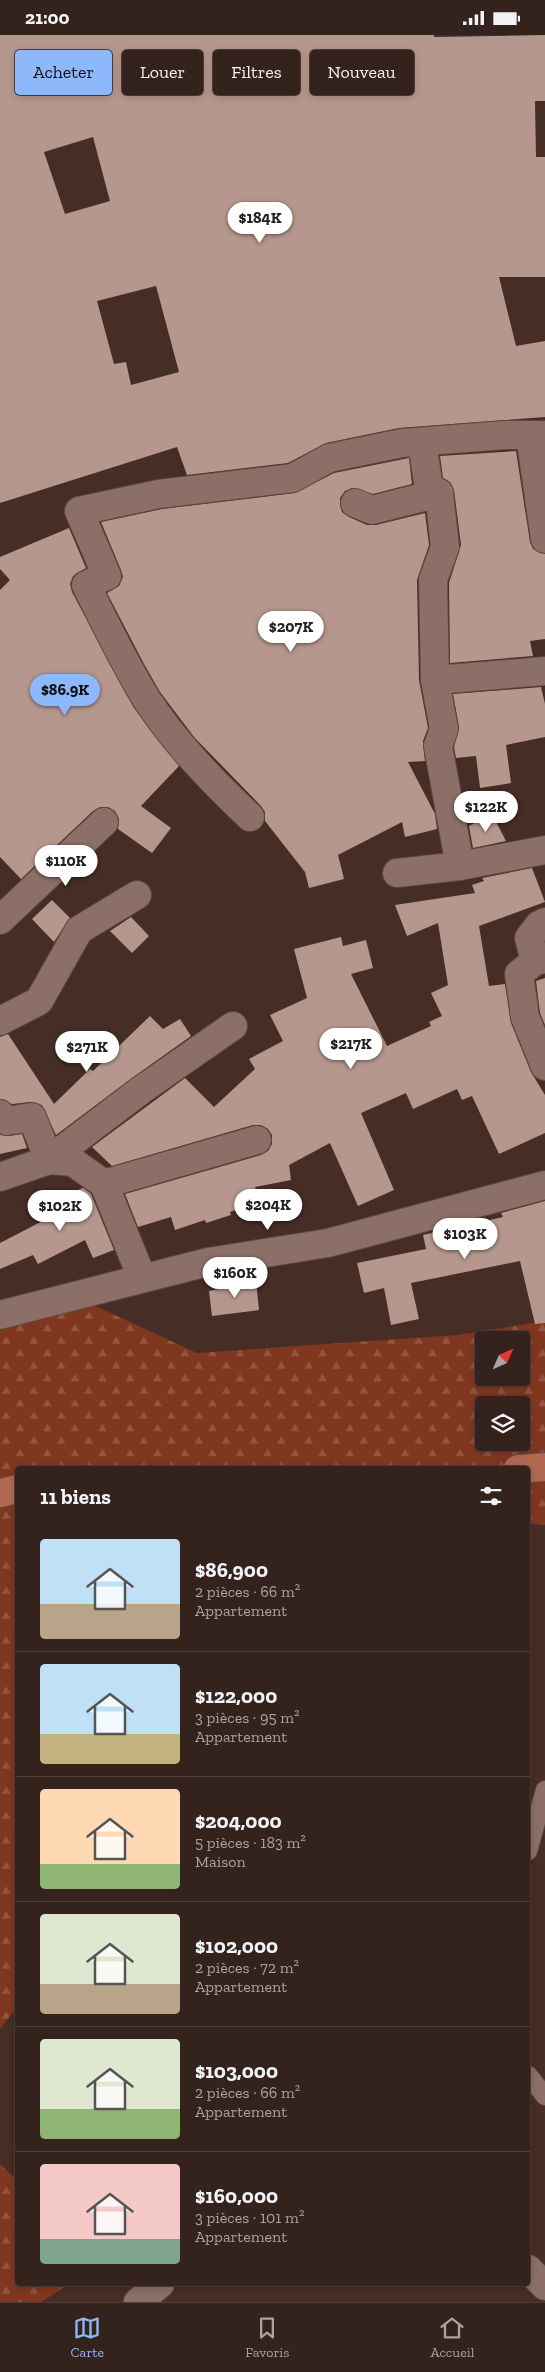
<!DOCTYPE html>
<html lang="fr">
<head>
<meta charset="utf-8">
<style>
  body { margin:0; font-family:"Zilla Slab",serif; background:#3f2f29; color:#f1f3f6; height:100vh; display:flex; flex-direction:column; font-size:19px; white-space:nowrap }
  * { box-sizing:border-box; margin:0 }
  p { font-size:16px; color:#a9a4a3 }
  .icon { flex:none; width:28px; height:28px; fill:none; stroke:currentColor; stroke-width:2; stroke-linecap:round; stroke-linejoin:round }
  .map { position:relative; flex:1; overflow:hidden }
  .side { position:absolute; left:15px; top:1431px; width:515px; height:820px; display:flex; flex-direction:column; background:#34221c; border-radius:5px; box-shadow:0 2px 8px #0003,0 0 0 1px #4e3f3b }
  .side>* { flex:none }
  .guide { position:absolute; left:15px; top:15px; width:515px; height:45px; display:flex; gap:10px }
  .needle { width:32px; rotate:45deg }
  .buttons { position:absolute; left:475px; top:1296px; display:grid; gap:10px }
  .buttons a { display:grid; place-items:center; width:55px; height:55px; border-radius:5px; background:#34221c; box-shadow:0 2px 8px #0003,0 0 0 1px #4e3f3b; font-size:25px }
  .price { position:absolute; translate:-50% -42px; padding:0 11px; border-radius:18px; background:#fff; color:#222; font-size:16px; line-height:32px; filter:drop-shadow(0 1px 2px #0008) }
  .price::after { content:''; position:absolute; left:50%; top:30px; width:15px; height:11px; margin-left:-8px; background:inherit; clip-path:polygon(0 0,100% 0,50% 100%) }
  .price.active { background:#8db9fc; color:#111 }
  ul { padding:0; list-style:none }
  li { display:flex; align-items:center; gap:15px; height:125px; padding:0 25px }
  li+li { border-top:1px solid #4e3f3b }
  li span { display:grid; place-items:center; flex:none; width:140px; height:100px; border-radius:5px; color:#555 }
  li>.icon { margin-inline-start:auto }
  span .icon { width:60px; height:60px; fill:#fffc; stroke-width:1 }
  li b { font-size:21px }
  h2 { display:flex; justify-content:space-between; align-items:center; height:60px; padding:0 25px; font-size:21px }
  .tag { padding:0 18px; border-radius:5px; background:#34221c; box-shadow:0 2px 8px #0003,0 0 0 1px #4e3f3b; font-size:18px; line-height:45px }
  .tag.active { background:#8db9fc; color:#111 }
  .status { display:flex; justify-content:space-between; align-items:center; height:35px; padding:0 25px; background:#34221c; direction:ltr }
  .status svg { height:14px; fill:currentColor }
  .tabs { display:flex; justify-content:space-around; align-items:center; height:70px; border-top:1px solid #4e3f3b; background:#34221c; font-size:14px; color:#a9a4a3 }
  .tabs a { display:grid; justify-items:center; gap:2px }
  .tabs .active { color:#8db9fc }
  .map>svg:first-child { display:block }
</style>
</head>
<body>
<div class="status"><b>21:00</b><svg viewBox="0 0 49 12"><path d="M0 12V9h3v3zM5 12V6h3v6zM10 12V3h3v9zM15 12V0h3v12zM26 1h20v11H26zM47 4h2v5h-2z"/></svg></div>
<div class="map">
<svg width="545" height="2267" viewBox="0 0 545 2267">
  <defs>
    <pattern id="forest-firs" width="22" height="20" patternUnits="userSpaceOnUse" patternTransform="scale(1.25)"><rect width="22" height="20" fill="#803720"/><path d="M5 1l3.5 6h-7zM16 11l3.5 6h-7z" fill="#935440"/></pattern>
  </defs>
  <rect width="100%" height="100%" fill="#462d25"/>
  <!-- forest -->
  <g fill="url(#forest-firs)" fill-rule="evenodd">
    <path d="M89,1268L197,1318L457,1300L545,1286V1490L528,1489V1434H18V1971L0,1994V1290ZM484,1305H521V1342H484ZM484,1370H521V1408H484Z"/>
    <polygon points="0,2129 17,2145 18,2249 69,2249 41,2267 0,2267"/>
  </g>
  <!-- building -->
  <g fill="#b6978d" fill-rule="evenodd">
    <path d="M0,0H434V2L545,0V66H535L536,122H545V242H499L516,311L545,306V382L399,393L326,408L288,428L187,440L177,412L0,468ZM93,102L110,166L65,179L44,117ZM156,251L179,337L131,350L126,327L114,329L97,266Z"/>
    <polygon points="516,416 530,507 533,514 545,519 545,604 530,606 533,621 450,628 449,548 461,510 454,455 450,447 443,443 440,421"/>
    <polygon points="409,423 412,449 373,459 352,453 345,456 340,463 340,470 342,477 349,482 367,490 376,490 425,478 429,510 417,545 419,645 428,693 423,706 425,726 408,727 435,779 437,794 405,802 402,787 338,820 344,844 309,853 305,837 265,786 265,777 261,771 194,702 160,657 144,629 107,558 119,551 123,542 121,535 101,487 162,474 295,458 334,438"/>
    <polygon points="69,493 86,533 73,541 70,549 72,557 134,673 179,731 141,771 171,793 152,818 118,794 119,784 115,776 108,772 100,772 93,776 21,844 0,822 0,555 10,545 0,534 0,522"/>
    <polygon points="541,652 545,669 545,702 506,710 511,748 480,753 476,721 456,723 454,712 459,692 453,659"/>
    <polygon points="492,779 506,806 473,813 469,791"/>
    <polygon points="532,833 545,867 479,891 489,951 505,949 511,988 531,1037 545,1060 545,1098 499,1119 472,1061 462,1065 457,1054 413,1074 406,1058 361,1078 394,1155 358,1171 330,1108 289,1130 291,1145 255,1152 260,1167 230,1177 231,1180 206,1188 205,1185 175,1195 171,1182 138,1192 125,1159 261,1120 268,1116 272,1109 272,1100 268,1094 261,1090 253,1090 112,1131 92,1112 185,1043 214,1072 255,1034 249,1024 283,1006 270,980 307,963 294,914 341,902 343,911 366,905 373,933 351,939 387,1011 431,991 429,987 442,981 431,958 448,950 438,888 407,901 395,870 475,858 472,850 484,846 482,843"/>
    <polygon points="52,865 70,883 54,907 32,884"/>
    <polygon points="131,882 149,901 132,918 110,896"/>
    <polygon points="545,943 545,990 540,978 536,946"/>
    <polygon points="150,981 163,994 180,984 191,1001 132,1043 56,1100 42,1070 30,1067 12,1069 0,1064 0,1002 8,999 54,1069 90,1034 93,1036"/>
    <polygon points="22,1099 27,1113 0,1119 0,1100 9,1101"/>
    <polygon points="83,1153 91,1159 114,1215 93,1223 85,1205 38,1229 33,1220 0,1234 0,1208 60,1177 54,1164"/>
    <polygon points="545,1166 545,1288 535,1289 520,1226 411,1248 419,1284 391,1290 384,1253 364,1258 357,1228 426,1214 423,1200 503,1182 501,1178"/>
    <polygon points="256,1246 259,1275 212,1281 209,1256"/>
  </g>
  <g fill="none" stroke-linecap="round" stroke-linejoin="round">
    <!-- lane casing -->
    <g stroke="#5d4942" stroke-width="20">
      <g id="lane">
        <polyline points="528,1816 545,1755"/>
        <polyline points="528,2040 545,2061"/>
      </g>
    </g>
    <!-- street casing -->
    <g stroke="#5d4942" stroke-width="30">
      <g id="street">
        <polyline points="530,400 545,504"/>
        <polyline points="422,408 429,453 439,458 445,512 433,545 435,645 444,694 438,711 460,831"/>
        <polyline points="355,468 372,475 439,458"/>
        <polyline points="435,645 545,636"/>
        <path d="M250,782C212,746 176,709 147,665C124,628 105,588 86,550L107,541L79,476L159,459L293,443L329,423L402,408L505,400H545"/>
        <polyline points="397,838 460,831 545,815"/>
        <polyline points="0,885 104,787"/>
        <polyline points="545,924 535,926 519,939 525,982 545,1031"/>
        <polyline points="535,926 529,903 539,890 545,887"/>
        <polyline points="0,986 39,966 79,895 137,860"/>
        <polyline points="0,1079 7,1086 32,1082 49,1125 73,1127 104,1149 142,1243"/>
        <polyline points="0,1142 49,1125 141,1055 233,991"/>
        <polyline points="104,1149 257,1105"/>
        <polyline points="0,1280 208,1227 328,1208 545,1150"/>
        <polyline points="528,2234 545,2251"/>
        <polyline points="138,2267 160,2249"/>
      </g>
    </g>
    <!-- primary casing -->
    <g stroke="#5d4942" stroke-width="30">
      <g id="primary">
        <polyline points="518,1434 545,1432"/>
        <polyline points="0,1458 18,1454"/>
      </g>
    </g>
    <!-- lane -->
    <use href="#lane" stroke="#8c6f66" stroke-width="18"/>
    <!-- street -->
    <use href="#street" stroke="#8c6f66" stroke-width="28"/>
    <!-- primary -->
    <use href="#primary" stroke="#b16952" stroke-width="28"/>
  </g>
</svg>
<div class="buttons">
<a><svg class="needle" viewBox="-14 -14 28 28"><path d="M0-13l5 13h-10z" fill="#e53935"/><path d="M0 13l5-13h-10z" fill="#a9a4a3"/></svg></a>
<a><svg class="icon" aria-label="layers" viewBox="0 0 24 24"><path d="M12 4l9 5-9 5-9-5zM3 14l9 5 9-5"/></svg></a>
</div>
<b class="price" style="left:260px;top:209px">$184K</b>
<b class="price" style="left:291px;top:618px">$207K</b>
<b class="price active" style="left:65px;top:681px">$86.9K</b>
<b class="price" style="left:486px;top:798px">$122K</b>
<b class="price" style="left:66px;top:852px">$110K</b>
<b class="price" style="left:351px;top:1035px">$217K</b>
<b class="price" style="left:87px;top:1038px">$271K</b>
<b class="price" style="left:268px;top:1196px">$204K</b>
<b class="price" style="left:60px;top:1197px">$102K</b>
<b class="price" style="left:465px;top:1225px">$103K</b>
<b class="price" style="left:235px;top:1264px">$160K</b>
<div class="guide">
<a class="tag active">Acheter</a>
<a class="tag">Louer</a>
<a class="tag">Filtres</a>
<a class="tag">Nouveau</a>
</div>
<section class="side">
<h2>11 biens<svg class="icon" aria-label="filters" viewBox="0 0 24 24"><path d="M4 7h16M4 17h16"/><circle cx="9" cy="7" r="2"/><circle cx="15" cy="17" r="2"/></svg></h2>
<ul>
<li><span style="background:linear-gradient(#bfe0f5 65%,#b9a48a 0)"><svg class="icon" aria-label="home" viewBox="0 0 24 24"><path d="M3 11l9-7 9 7M6 9v11h12V9"/></svg></span><div><b>$86,900</b><p>2 pièces · 66 m²</p><p>Appartement</p></div></li>
<li><span style="background:linear-gradient(#bfe0f5 70%,#c2b280 0)"><svg class="icon" aria-label="home" viewBox="0 0 24 24"><path d="M3 11l9-7 9 7M6 9v11h12V9"/></svg></span><div><b>$122,000</b><p>3 pièces · 95 m²</p><p>Appartement</p></div></li>
<li><span style="background:linear-gradient(#ffd9b3 75%,#8fb573 0)"><svg class="icon" aria-label="home" viewBox="0 0 24 24"><path d="M3 11l9-7 9 7M6 9v11h12V9"/></svg></span><div><b>$204,000</b><p>5 pièces · 183 m²</p><p>Maison</p></div></li>
<li><span style="background:linear-gradient(#dfe7d0 70%,#b9a48a 0)"><svg class="icon" aria-label="home" viewBox="0 0 24 24"><path d="M3 11l9-7 9 7M6 9v11h12V9"/></svg></span><div><b>$102,000</b><p>2 pièces · 72 m²</p><p>Appartement</p></div></li>
<li><span style="background:linear-gradient(#dfe7d0 70%,#8fb573 0)"><svg class="icon" aria-label="home" viewBox="0 0 24 24"><path d="M3 11l9-7 9 7M6 9v11h12V9"/></svg></span><div><b>$103,000</b><p>2 pièces · 66 m²</p><p>Appartement</p></div></li>
<li><span style="background:linear-gradient(#f6c9c9 75%,#7fa58c 0)"><svg class="icon" aria-label="home" viewBox="0 0 24 24"><path d="M3 11l9-7 9 7M6 9v11h12V9"/></svg></span><div><b>$160,000</b><p>3 pièces · 101 m²</p><p>Appartement</p></div></li>
</ul>
</section>
</div>
<nav class="tabs">
<a class="active"><svg class="icon" aria-label="map" viewBox="0 0 24 24"><path d="M3 6l6-2 6 2 6-2v14l-6 2-6-2-6 2zM9 4v14M15 6v14"/></svg>Carte</a>
<a><svg class="icon" aria-label="saved" viewBox="0 0 24 24"><path d="M7 4h10v16l-5-4-5 4z"/></svg>Favoris</a>
<a><svg class="icon" aria-label="home" viewBox="0 0 24 24"><path d="M3 11l9-7 9 7M6 9v11h12V9"/></svg>Accueil</a>
</nav>
</body>
</html>
